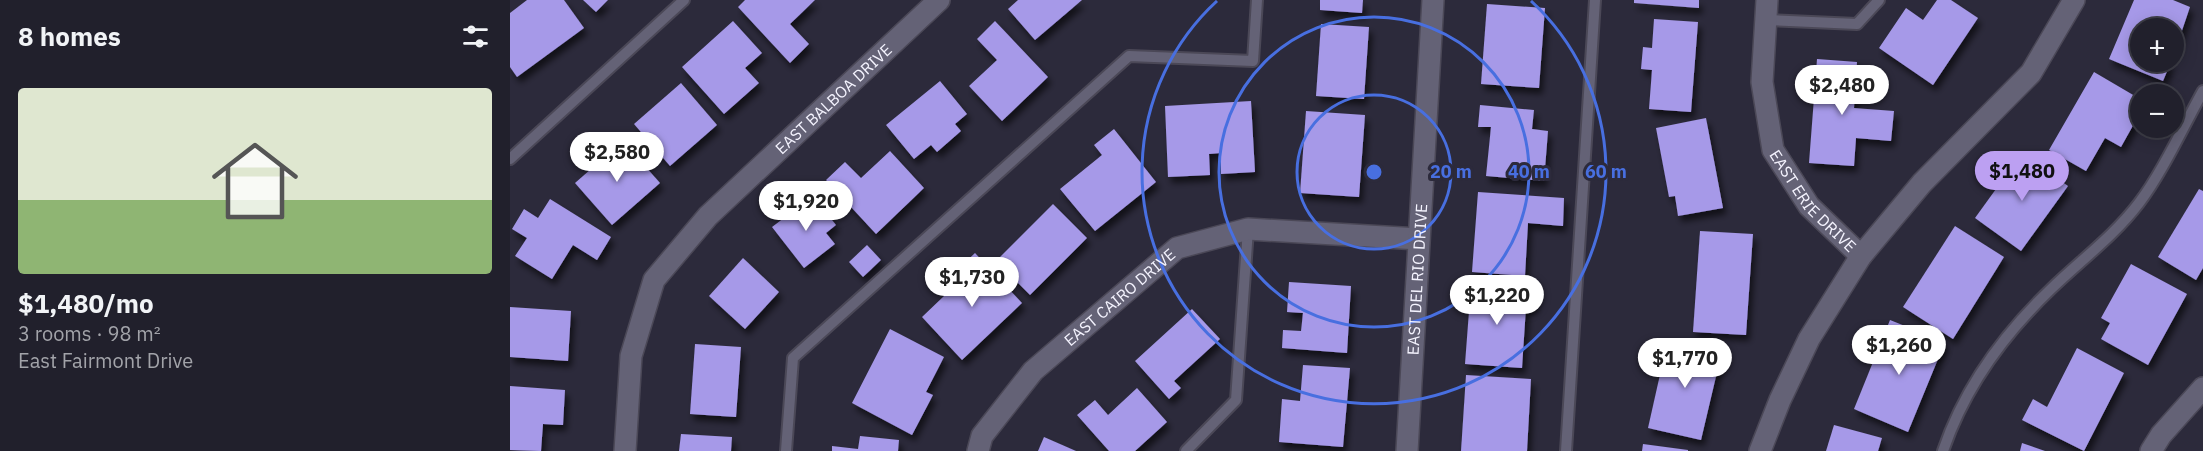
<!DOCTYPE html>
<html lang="en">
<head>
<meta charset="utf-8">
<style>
  body { margin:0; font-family:"IBM Plex Sans",sans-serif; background:#292834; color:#f1f3f6; height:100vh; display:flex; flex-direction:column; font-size:22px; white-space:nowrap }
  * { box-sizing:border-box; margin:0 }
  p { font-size:20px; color:#a2a3a9 }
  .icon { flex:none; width:33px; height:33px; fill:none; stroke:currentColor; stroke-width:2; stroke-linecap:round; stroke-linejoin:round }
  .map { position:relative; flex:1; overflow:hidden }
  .side { display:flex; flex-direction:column; background:#21202c; width:510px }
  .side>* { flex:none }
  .tools { position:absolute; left:1620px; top:18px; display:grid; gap:12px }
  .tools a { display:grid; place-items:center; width:54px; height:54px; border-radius:50%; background:#21202c; box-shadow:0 3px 15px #0003,0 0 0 2px #3e3e48; font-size:30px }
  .price { position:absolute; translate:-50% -51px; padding:0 14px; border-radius:21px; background:#fff; color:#222; font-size:20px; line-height:39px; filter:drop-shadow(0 2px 3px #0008) }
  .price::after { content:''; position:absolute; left:50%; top:36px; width:18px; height:14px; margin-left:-9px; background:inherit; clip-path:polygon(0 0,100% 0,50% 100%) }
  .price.on { background:#bca0f2; color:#111 }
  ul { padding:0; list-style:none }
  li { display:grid; align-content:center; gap:12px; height:318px; padding:0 18px }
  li+li { border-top:2px solid #3e3e48 }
  li span { display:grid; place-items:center; height:186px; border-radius:6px; color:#555 }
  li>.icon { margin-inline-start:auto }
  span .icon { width:108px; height:108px; fill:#fffc; stroke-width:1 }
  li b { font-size:26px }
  h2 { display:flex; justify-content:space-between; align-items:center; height:72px; padding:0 18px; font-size:26px }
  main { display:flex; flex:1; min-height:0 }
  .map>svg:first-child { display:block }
</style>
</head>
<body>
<main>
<section class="side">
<h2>8 homes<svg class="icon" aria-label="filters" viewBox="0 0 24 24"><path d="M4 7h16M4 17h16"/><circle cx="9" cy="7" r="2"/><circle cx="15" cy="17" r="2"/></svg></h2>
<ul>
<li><span style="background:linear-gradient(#dfe7d0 60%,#8fb573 0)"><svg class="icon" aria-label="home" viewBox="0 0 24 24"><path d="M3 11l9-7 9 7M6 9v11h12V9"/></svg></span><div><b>$1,480/mo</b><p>3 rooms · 98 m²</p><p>East Fairmont Drive</p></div></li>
</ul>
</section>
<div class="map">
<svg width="1693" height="451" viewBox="0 0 1693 451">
  <defs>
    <filter id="shadow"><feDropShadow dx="3.5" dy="6" stdDeviation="3" flood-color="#0009"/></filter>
  </defs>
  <rect width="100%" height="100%" fill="#2c2a3b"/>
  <!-- building -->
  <g fill="#a699e8" filter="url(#shadow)">
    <polygon points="17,0 54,0 74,28 7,77 0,67 0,13"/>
    <polygon points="73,0 98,0 86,12"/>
    <polygon points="235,0 305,0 280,24 299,44 280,63 228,7"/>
    <polygon points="508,0 572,0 525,40 498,9"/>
    <polygon points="810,0 853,0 852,13 810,10"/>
    <polygon points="1124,0 1189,0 1189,8 1124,3"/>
    <polygon points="1427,0 1441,0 1468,18 1423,85 1369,48 1396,8 1413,20"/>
    <polygon points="1624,0 1663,0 1680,7 1664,54 1664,28 1630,28 1630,62 1661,62 1653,81 1599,59"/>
    <polygon points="977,4 1035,8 1029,88 971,84"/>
    <polygon points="1144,19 1188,22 1181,112 1139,109 1142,70 1131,69 1133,47 1142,48"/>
    <polygon points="223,21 252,53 235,68 249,83 214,114 172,67"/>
    <polygon points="485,21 538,77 492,121 459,86 487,60 467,39"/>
    <polygon points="811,24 859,27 854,99 806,96"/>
    <polygon points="1307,59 1347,62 1344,108 1384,111 1381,141 1346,138 1344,166 1299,163"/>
    <polygon points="1584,72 1630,99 1630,113 1611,147 1595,138 1576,171 1539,150"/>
    <polygon points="430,81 457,114 445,124 451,131 427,152 421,145 404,159 376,125"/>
    <polygon points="171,83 207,125 160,166 124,124"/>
    <polygon points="741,101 745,172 711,174 711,153 699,154 700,175 658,177 655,106"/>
    <polygon points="970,105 1024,110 1022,129 1038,131 1034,181 976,176 981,127 968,127"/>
    <polygon points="796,111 855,115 849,197 790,193"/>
    <polygon points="1196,118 1213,208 1168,216 1165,196 1159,197 1146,128"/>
    <polygon points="604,129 646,182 585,231 550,189 592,155 584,145"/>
    <polygon points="113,141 150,183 102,225 65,183"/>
    <polygon points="380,151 414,188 366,234 316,180 335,162 351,178"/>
    <polygon points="1512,153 1558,186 1511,251 1465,218"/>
    <polygon points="1689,189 1693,191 1693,268 1686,280 1648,257"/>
    <polygon points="968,192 1054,198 1053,226 1018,223 1015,276 962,272"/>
    <polygon points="303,196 326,225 316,233 325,244 294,268 262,227"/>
    <polygon points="40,199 101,237 87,260 63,245 42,279 5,256 17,238 2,229 14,209 28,218"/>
    <polygon points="543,204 577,238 520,295 486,261"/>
    <polygon points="1445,226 1494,257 1443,339 1393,307"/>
    <polygon points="1190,231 1243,234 1236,335 1183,332"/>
    <polygon points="357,245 371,260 353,277 339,262"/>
    <polygon points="465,253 512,303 452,360 412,317 455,276 448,269"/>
    <polygon points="233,258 269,292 235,329 199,296"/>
    <polygon points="1621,264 1677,294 1638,365 1591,339 1600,323 1591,318"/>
    <polygon points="779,282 841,286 837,353 772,348 773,330 791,331 793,313 777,312"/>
    <polygon points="961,285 1024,289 1023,308 1016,307 1012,368 955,364"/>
    <polygon points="0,307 61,311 58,361 0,357"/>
    <polygon points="682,309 710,339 664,381 671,388 659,399 625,361"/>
    <polygon points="1380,320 1435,342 1398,432 1344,409"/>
    <polygon points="380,329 434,357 416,392 423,395 402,435 342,403"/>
    <polygon points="1158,339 1212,351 1191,440 1138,428"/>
    <polygon points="185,344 231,347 226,417 180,414"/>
    <polygon points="1567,348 1614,373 1574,451 1512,420 1523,399 1537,407"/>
    <polygon points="793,365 840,368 833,447 769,442 772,399 790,401"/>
    <polygon points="956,375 1021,379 1017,451 951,451"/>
    <polygon points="0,386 55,390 53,425 33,424 31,451 0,450"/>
    <polygon points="627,388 657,422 625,451 599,451 567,415 585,400 598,415"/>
    <polygon points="1324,425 1372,438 1368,451 1316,451"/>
    <polygon points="171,434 222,437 221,451 169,451"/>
    <polygon points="350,436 389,440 388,451 322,451 322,446 348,449"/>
    <polygon points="534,437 566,451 528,451"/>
    <polygon points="1512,443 1535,451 1510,451"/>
    <polygon points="1133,444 1178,450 1178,451 1132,451"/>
  </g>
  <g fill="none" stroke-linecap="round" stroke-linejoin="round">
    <!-- service casing -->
    <g stroke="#4b4857" stroke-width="14">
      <g id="service">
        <polyline points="1256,20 1347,24 1369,0"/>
        <polyline points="0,159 174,0"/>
        <polyline points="276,451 283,358 619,56 743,61 747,0"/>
        <polyline points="676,451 726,400 738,229"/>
        <polyline points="1056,451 1085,0"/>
        <path d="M1433,451C1454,389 1494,334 1541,289C1571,260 1604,236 1629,203C1652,173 1674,125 1693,91"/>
      </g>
    </g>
    <!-- minor casing -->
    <g stroke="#4b4857" stroke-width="24">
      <g id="minor">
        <path id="s1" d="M1257,0L1252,82L1263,150L1299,206L1351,256"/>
        <path id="s2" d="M115,451L121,356L144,280L198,216L429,0"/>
        <path id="s3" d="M468,451L472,436L523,371L667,248L738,229L909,239"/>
        <path id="s4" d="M897,451L923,0"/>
        <polyline points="1250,451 1270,400 1299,339 1351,256 1412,183 1521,73 1564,0"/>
        <polyline points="1641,451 1651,435 1693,388"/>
      </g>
    </g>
    <!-- service -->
    <use href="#service" stroke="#646276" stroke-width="10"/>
    <!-- minor -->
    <use href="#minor" stroke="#646276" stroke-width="21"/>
  </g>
  <!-- distance rings -->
  <g fill="none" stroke="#486fe0" stroke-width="3">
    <circle cx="864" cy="172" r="77"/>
    <circle cx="864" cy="172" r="155"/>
    <path d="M1021 1A232 232 0 1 1 707 1"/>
  </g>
  <g text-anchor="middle" stroke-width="6" stroke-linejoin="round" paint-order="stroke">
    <!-- street labels -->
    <g font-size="16" fill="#f4f3fe" stroke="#2c2a3b">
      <text dy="6" stroke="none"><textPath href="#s2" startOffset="430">EAST BALBOA DRIVE</textPath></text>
      <text dy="6" stroke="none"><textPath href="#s1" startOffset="216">EAST ERIE DRIVE</textPath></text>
      <text dy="6" stroke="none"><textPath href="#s4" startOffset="172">EAST DEL RIO DRIVE</textPath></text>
      <text dy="6" stroke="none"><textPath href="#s3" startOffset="212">EAST CAIRO DRIVE</textPath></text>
    </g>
  </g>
  <circle cx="864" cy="172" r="9" fill="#486fe0" stroke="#2c2a3b" stroke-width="3"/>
  <g font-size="18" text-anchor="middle" font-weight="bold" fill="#486fe0" stroke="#2c2a3b" stroke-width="6" stroke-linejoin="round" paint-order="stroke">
    <text x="941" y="178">20 m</text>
    <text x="1019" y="178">40 m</text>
    <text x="1096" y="178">60 m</text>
  </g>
</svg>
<div class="tools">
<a>+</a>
<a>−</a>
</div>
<b class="price" style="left:1332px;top:116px">$2,480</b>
<b class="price" style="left:107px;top:183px">$2,580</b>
<b class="price on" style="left:1512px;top:202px">$1,480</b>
<b class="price" style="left:296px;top:232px">$1,920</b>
<b class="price" style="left:462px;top:308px">$1,730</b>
<b class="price" style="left:987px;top:326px">$1,220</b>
<b class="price" style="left:1389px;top:376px">$1,260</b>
<b class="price" style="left:1175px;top:389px">$1,770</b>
</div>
</main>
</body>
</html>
